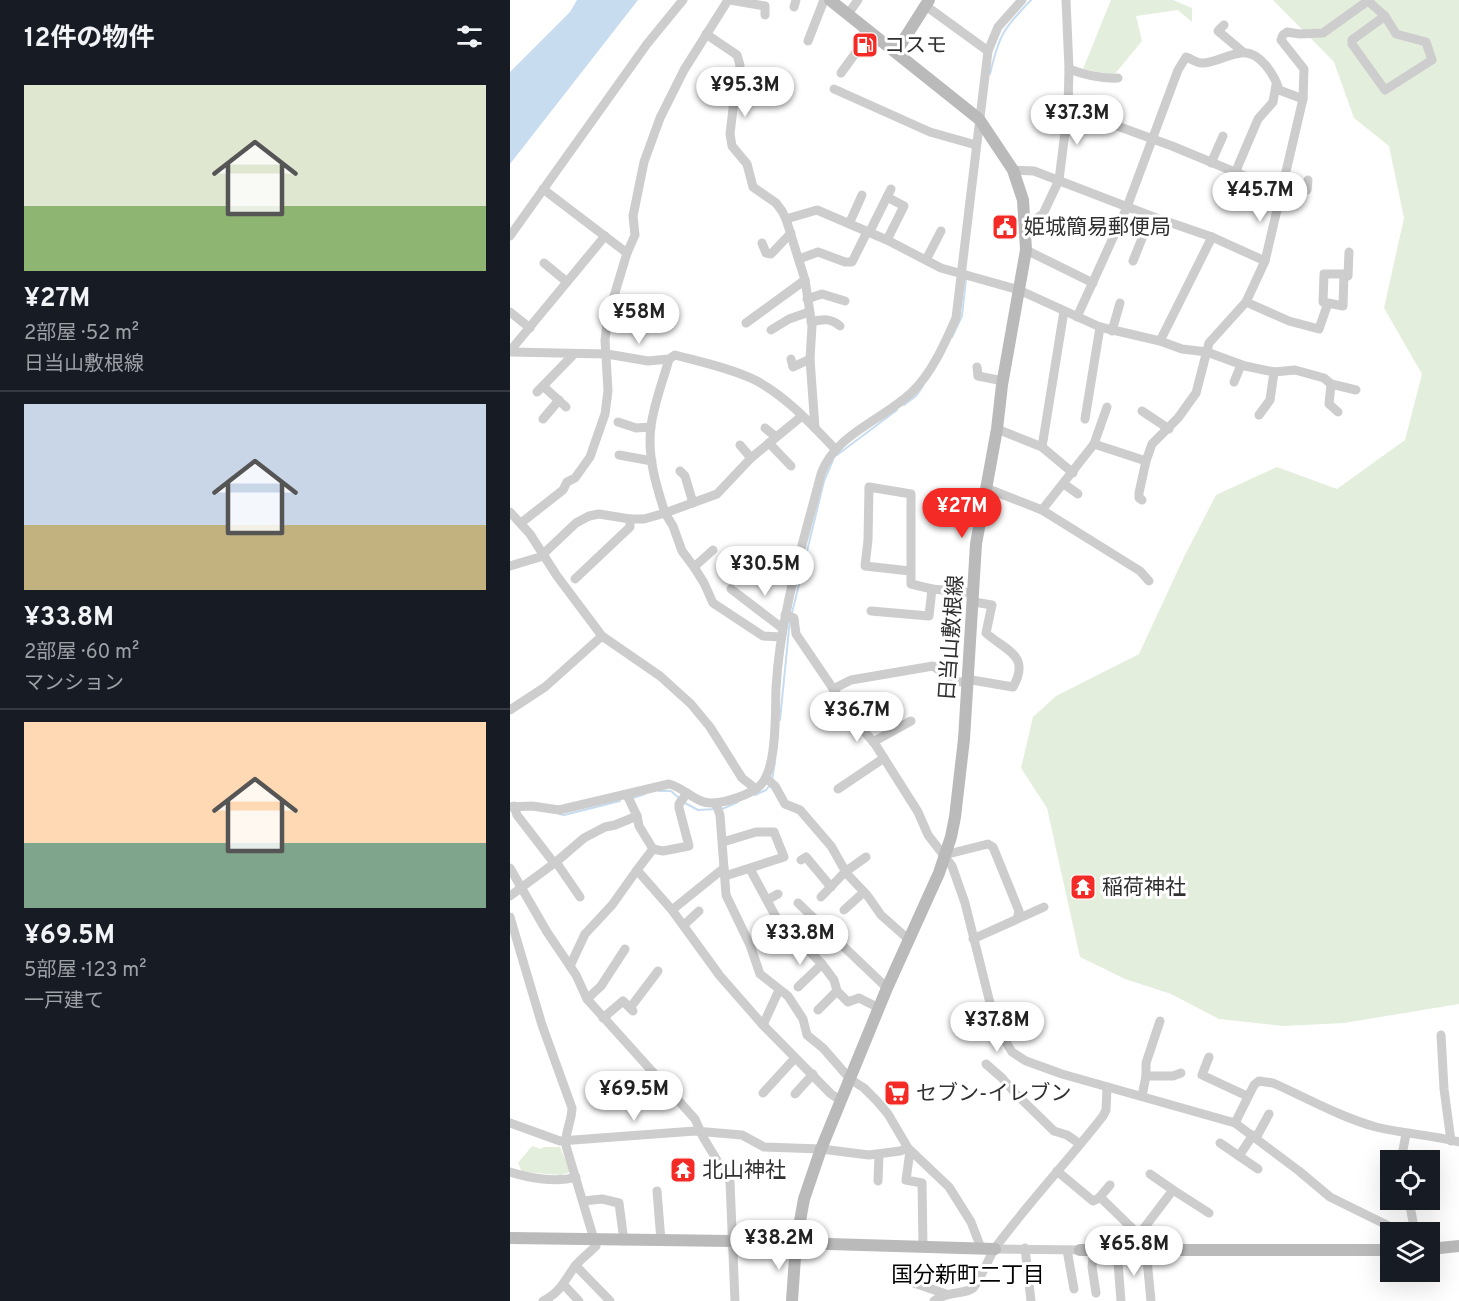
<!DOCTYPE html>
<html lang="ja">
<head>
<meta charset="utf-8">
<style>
  body { margin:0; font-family:Overpass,"Noto Sans JP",sans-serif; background:#20242c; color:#f1f3f6; height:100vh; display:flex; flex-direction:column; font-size:22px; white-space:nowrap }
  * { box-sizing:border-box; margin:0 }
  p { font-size:20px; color:#9ea1a6 }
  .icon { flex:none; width:33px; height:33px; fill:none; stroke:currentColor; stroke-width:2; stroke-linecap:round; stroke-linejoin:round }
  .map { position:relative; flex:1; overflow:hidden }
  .panel { display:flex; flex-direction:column; background:#171b24; width:510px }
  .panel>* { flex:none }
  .tools { position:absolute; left:870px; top:1150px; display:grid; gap:12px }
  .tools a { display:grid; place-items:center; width:60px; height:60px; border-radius:0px; background:#171b24; box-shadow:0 6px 24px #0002; font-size:30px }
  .price { position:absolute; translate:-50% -51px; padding:0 14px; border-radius:21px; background:#fff; color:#222; font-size:20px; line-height:39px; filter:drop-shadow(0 2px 3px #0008) }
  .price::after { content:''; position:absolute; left:50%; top:36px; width:18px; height:14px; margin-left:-9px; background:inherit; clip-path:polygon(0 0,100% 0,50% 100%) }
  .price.on { background:#f32a25; color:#fff }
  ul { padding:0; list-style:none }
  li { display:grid; align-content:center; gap:12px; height:318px; padding:0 24px }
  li+li { border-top:2px solid #363941 }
  li span { display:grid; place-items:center; height:186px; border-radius:0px; color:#555 }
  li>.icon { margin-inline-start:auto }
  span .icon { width:108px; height:108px; fill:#fffc; stroke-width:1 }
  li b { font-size:26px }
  h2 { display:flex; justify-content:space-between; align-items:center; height:72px; padding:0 24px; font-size:26px }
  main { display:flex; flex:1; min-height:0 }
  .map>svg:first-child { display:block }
</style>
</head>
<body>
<main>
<section class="panel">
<h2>12件の物件<svg class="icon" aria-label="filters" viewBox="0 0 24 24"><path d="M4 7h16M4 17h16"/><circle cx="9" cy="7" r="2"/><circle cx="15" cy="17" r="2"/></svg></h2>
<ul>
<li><span style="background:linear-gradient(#dfe7d0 65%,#8fb573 0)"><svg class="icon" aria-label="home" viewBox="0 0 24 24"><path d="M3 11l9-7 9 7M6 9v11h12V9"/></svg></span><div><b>¥27M</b><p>2部屋 · 52 m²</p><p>日当山敷根線</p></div></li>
<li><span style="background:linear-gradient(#c9d6e8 65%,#c2b280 0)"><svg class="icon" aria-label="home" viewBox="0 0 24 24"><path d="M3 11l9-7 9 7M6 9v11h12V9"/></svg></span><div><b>¥33.8M</b><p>2部屋 · 60 m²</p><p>マンション</p></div></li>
<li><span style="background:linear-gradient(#ffd9b3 65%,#7fa58c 0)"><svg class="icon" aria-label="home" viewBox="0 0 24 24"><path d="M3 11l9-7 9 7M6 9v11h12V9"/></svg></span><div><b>¥69.5M</b><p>5部屋 · 123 m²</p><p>一戸建て</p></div></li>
</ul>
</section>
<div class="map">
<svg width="949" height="1301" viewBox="0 0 949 1301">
  <rect width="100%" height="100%" fill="#fff"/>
  <!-- green -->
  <g fill="#e4eedd">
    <polygon points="601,0 663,0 682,8 682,22 668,10 626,16 632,41 604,75 573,69"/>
    <polygon points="763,0 949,0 949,1004 834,1023 773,1026 709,1019 661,994 615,979 570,957 537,808 511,768 523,717 546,696 629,654 674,557 706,495 767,467 827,489 895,440 912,374 874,308 894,218 879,146 844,118 824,62"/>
    <polygon points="22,1146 31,1149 33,1147 50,1147 60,1172 51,1175 12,1172 8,1163"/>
  </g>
  <!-- water -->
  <polygon fill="#c7dcef" points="67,0 128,0 0,164 0,72 60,12"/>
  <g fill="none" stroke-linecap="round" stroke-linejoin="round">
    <!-- stream -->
    <g stroke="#c7dcef" stroke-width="2">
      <path d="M480,74C489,35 493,29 521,0"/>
      <polyline points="442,337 452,316 456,279"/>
      <polyline points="394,405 406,396 413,386"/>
      <polyline points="327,455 387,410"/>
      <polyline points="282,613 314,481 323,460"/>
      <polyline points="270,720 280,619"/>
      <polyline points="262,780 265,762"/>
      <polyline points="149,791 161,791 170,799"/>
      <polyline points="245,795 256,790 260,785"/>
      <polyline points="123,798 135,794"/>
      <polyline points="175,803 188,810 206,809"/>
      <polyline points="212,809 228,802"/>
      <polyline points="49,814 54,815 110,801"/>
    </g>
    <!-- street -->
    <g stroke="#cdcdcd" stroke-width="9">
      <polyline points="220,0 255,6 255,15"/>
      <polyline points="858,1 875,16 886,34 916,42 922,60 875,90 842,44 842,40 875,16"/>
      <polyline points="416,6 478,51"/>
      <polyline points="284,7 286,0"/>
      <polyline points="338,14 348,0"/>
      <polyline points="714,25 708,31 733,52"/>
      <polyline points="196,34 227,55 230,65 225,92 220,134 222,146 237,164 243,187 266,203 272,211 276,219 295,280 302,326 300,359 305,428"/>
      <polyline points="298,41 314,0"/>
      <path d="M559,69C575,75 590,79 608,78"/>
      <polyline points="331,73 347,51 355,28"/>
      <polyline points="324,89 420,132 466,145"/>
      <polyline points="558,108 662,146 771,191"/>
      <polyline points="701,163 713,136"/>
      <polyline points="503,170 524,171 641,216 702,237 755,261"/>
      <polyline points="725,173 748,119 763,102 766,85"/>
      <polyline points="773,184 797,190 798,180"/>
      <polyline points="33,189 117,253"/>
      <polyline points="377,197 394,206 377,240"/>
      <polyline points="276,219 307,210 377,240 431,268 509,290 590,327 650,341 672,349 697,352 735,366 764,372 785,370 814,378 821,384 819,404 828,412"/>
      <polyline points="339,224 352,195"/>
      <polyline points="514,227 533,214 549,180 558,108 559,69 556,0"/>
      <polyline points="359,233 381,189"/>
      <polyline points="0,236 137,44 173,0"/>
      <polyline points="252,243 256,253 261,254 281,233"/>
      <polyline points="516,250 583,283"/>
      <polyline points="289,259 308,252 335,262 342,262 357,232"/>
      <polyline points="416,260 431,231"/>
      <polyline points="623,261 641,216"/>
      <polyline points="34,263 57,282"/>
      <polyline points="834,274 838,276 839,252"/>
      <polyline points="297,299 312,294 335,301"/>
      <polyline points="736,302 779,321 809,329 818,303 833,306 834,274 814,274 813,302 818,303"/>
      <polyline points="0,312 20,328"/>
      <path d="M567,317L617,207L668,70L676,57C682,59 688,64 694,63C707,62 719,54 731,53C749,50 765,75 769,90L793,99"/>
      <path d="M301,322C313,319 321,318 330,326"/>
      <polyline points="236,323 295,280"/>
      <polyline points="261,330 279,319 299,312"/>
      <polyline points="602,331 610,303"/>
      <polyline points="650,341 702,237"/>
      <polyline points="0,351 95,236"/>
      <path d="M0,352L97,354L138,361L159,359L165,355C191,362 220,368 245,380C276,396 301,424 325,449"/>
      <polyline points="281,359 283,367 300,359"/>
      <polyline points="467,367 468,376 493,381"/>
      <polyline points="724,382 731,365"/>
      <polyline points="821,384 846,390"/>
      <polyline points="33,386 56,407"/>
      <polyline points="27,392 64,354"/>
      <polyline points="632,411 659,429"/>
      <polyline points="749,415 760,400 764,372"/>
      <polyline points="33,419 49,400"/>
      <polyline points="575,419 590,327"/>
      <polyline points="108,422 126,428 141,427"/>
      <polyline points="255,428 266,437"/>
      <polyline points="487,429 532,447 563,473"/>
      <polyline points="259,443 281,466"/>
      <polyline points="584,444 597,407"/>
      <polyline points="230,445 241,458"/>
      <polyline points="532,447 554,311"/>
      <polyline points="109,455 142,461"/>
      <polyline points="170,471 175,476 183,503"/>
      <polyline points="554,484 568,494"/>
      <polyline points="476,488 532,510 630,571 639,581"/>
      <polyline points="632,500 629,498 629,493 636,461"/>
      <polyline points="532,510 584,444 636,461 642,444 668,418 686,393 699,343 736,302 755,261 793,99 794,69 771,40 773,35 777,32 790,34 813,33 859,0"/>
      <polyline points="0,512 20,534 47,576 92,636 150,676 181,704 200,727 232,778 246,789"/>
      <polyline points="11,523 53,490 57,482 65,478 80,457 95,414 98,391 95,340 98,316 117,253 125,235 123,216 134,162 150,118 174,70 218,0"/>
      <polyline points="203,550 184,567 172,551 163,526 155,513 207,494 241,458 292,416"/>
      <path d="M0,566L30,557L66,523L79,516L89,514L120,519H134L155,513C146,485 137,456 141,426C144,403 153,381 159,359"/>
      <polyline points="184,567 194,583 203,603 253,636 271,637"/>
      <polyline points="400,571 355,566 358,540 359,487 401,494 401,584 422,589 464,593"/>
      <polyline points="65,579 120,527 120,519"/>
      <polyline points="221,589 272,628"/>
      <polyline points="361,611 419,616 422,589"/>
      <polyline points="275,615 284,618 286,634 343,718 365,744 408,812 418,835 442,866 455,903 481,1007 493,1037 502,1052 516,1061 552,1074 725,1123 789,1171 820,1197 893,1233"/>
      <path d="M456,679L503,687C521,655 496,651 476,633L482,605L464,602"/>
      <polyline points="323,689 341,680 423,666 447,682 456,682"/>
      <polyline points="0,710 35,687 92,636"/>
      <polyline points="363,742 401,721"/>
      <polyline points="256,778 265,786 275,804 290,810 321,846 337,874 357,895 371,915 398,939"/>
      <polyline points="328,789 374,758"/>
      <polyline points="117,795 127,816 129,826 143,849 153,851 179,846 169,808 169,804 177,793"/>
      <polyline points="206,804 210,815 216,895 240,945 250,974 278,996 293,1019 297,1035 313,1048 340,1079 354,1088 367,1101 378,1114 398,1148 439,1187 461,1222 471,1248"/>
      <polyline points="4,806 7,815 44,863"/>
      <path d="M0,807L22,806L49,810L159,784C171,787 179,796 191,801C205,807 234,797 247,788C268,775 265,711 266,688C270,615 293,544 311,474C325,434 373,420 402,392C422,373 435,343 446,318L478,51L488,27L512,0"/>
      <polyline points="213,842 246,832 264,832 274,857 215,876"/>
      <polyline points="143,849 127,870 162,910 210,976 253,1025 321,1094 330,1100"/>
      <polyline points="434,855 478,844 483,847 509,911 507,919"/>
      <polyline points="291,860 296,857 321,887"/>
      <polyline points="46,862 70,897"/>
      <polyline points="0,868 37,932 66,975 77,999 185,1119 193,1137 220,1182 225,1301"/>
      <polyline points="240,869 267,919 312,964 324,980 327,991 338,1002 349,998 369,1008"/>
      <polyline points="0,896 46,862 74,838 95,827 105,825 127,816"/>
      <polyline points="311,897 335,872 356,857"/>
      <polyline points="257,900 268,894"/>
      <polyline points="288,903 377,988"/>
      <polyline points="162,910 214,868"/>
      <polyline points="334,910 354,892"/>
      <path d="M0,917L32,1025L62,1108C62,1121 54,1134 56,1146L86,1246C79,1253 71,1259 65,1266C55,1280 50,1293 33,1301"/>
      <polyline points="174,925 189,911"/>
      <polyline points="463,939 534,907"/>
      <polyline points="60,966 75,934 102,905 127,870"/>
      <polyline points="288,987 312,964"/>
      <polyline points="77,999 91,986 115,949"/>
      <polyline points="120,1008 148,971"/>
      <polyline points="308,1010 327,991"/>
      <polyline points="93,1018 113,1001 123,1011"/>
      <polyline points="253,1025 269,990"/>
      <polyline points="931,1035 934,1089 941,1141"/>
      <polyline points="699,1057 692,1075 737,1096"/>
      <polyline points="476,1064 492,1078 506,1094 544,1131 557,1135 570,1144"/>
      <polyline points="636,1076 636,1063 650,1021"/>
      <polyline points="253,1093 285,1058"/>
      <polyline points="285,1094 303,1074"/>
      <polyline points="632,1096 636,1076 663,1076 671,1073"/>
      <polyline points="0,1123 50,1141 185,1131 232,1135 254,1147 311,1149 359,1155 390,1151 398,1148"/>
      <path d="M725,1123L744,1085L749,1081L763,1083C797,1098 830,1117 866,1127C894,1134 923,1135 949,1142"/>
      <polyline points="743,1135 729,1156 748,1169"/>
      <polyline points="746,1138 759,1114"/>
      <polyline points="710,1143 729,1156"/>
      <polyline points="400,1151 396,1180 412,1183 413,1246"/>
      <polyline points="893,1161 892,1155 896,1134"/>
      <polyline points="547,1171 583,1201 589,1198 600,1185"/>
      <path d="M0,1172C19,1178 46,1183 66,1177"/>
      <polyline points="368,1181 369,1155"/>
      <polyline points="663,1190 699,1213"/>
      <polyline points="147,1191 151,1241"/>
      <polyline points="590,1197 625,1231 621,1249"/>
      <polyline points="899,1200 905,1233"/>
      <polyline points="73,1201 92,1199 109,1203 114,1241"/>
      <polyline points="515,1248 521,1301"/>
      <polyline points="485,1249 570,1250"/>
      <polyline points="607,1249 611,1301"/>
      <polyline points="628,1249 631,1232 663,1190 640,1174"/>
      <polyline points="636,1249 641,1301"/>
      <polyline points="557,1250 564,1289"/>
      <polyline points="584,1250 582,1267 586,1293"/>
      <polyline points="66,1266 100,1301"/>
      <polyline points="401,1282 436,1294"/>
      <polyline points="54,1285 69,1301"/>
      <path d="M424,1301C438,1290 455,1295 463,1288C469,1283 479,1257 485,1248C519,1202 558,1161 593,1116L596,1110L597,1087"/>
    </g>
    <!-- secondary -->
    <g stroke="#bababa" stroke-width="12">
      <polyline points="386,52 419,0"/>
      <polyline points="0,1238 222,1241 485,1249"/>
      <polyline points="920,1249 949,1246"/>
      <polyline points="570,1250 880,1250"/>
      <polyline points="282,1301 286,1243 294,1199 311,1149 377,988 429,873 441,837 445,817 454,739 466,544 487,429 492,385 516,250 513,200 503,170 469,119 320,0"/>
    </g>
  </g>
  <!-- icons -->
  <defs>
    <g id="fuel-square" transform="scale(1.35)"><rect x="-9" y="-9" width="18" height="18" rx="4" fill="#f32a25" stroke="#fff"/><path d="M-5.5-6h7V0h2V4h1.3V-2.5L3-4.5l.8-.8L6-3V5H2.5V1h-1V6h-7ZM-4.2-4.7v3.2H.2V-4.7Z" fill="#fff"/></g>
    <g id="civic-square" transform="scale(1.35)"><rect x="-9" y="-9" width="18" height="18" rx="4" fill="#f32a25" stroke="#fff"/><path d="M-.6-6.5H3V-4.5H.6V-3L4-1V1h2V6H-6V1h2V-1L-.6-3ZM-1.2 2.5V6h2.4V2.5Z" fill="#fff"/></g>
    <g id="temple-square" transform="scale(1.35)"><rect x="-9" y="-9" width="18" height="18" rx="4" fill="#f32a25" stroke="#fff"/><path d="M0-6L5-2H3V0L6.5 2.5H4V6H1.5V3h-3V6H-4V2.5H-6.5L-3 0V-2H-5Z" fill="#fff"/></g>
    <g id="supermarket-square" transform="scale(1.35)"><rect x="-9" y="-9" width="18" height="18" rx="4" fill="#f32a25" stroke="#fff"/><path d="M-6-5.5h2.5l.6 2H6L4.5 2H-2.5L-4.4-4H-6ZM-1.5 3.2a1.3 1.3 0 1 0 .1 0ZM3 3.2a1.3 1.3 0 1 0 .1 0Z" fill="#fff"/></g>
  </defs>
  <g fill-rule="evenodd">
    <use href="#fuel-square" x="355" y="45"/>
    <use href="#civic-square" x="495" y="227"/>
    <use href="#temple-square" x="573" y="887"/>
    <use href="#supermarket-square" x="387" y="1093"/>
    <use href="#temple-square" x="173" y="1170"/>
  </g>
  <g text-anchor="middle" stroke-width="6" stroke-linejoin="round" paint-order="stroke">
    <!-- poi labels -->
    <g font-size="21" fill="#303030" stroke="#fff" text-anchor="start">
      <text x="374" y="52">コスモ</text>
      <text x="514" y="234">姫城簡易郵便局</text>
      <text x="592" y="894">稲荷神社</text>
      <text x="406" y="1100">セブン-イレブン</text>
      <text x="192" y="1177">北山神社</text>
    </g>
    <!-- street labels -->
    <g font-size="21" fill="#303030" stroke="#fff">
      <text transform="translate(441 638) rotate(-86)" y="7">日当山敷根線</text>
    </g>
    <!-- neighbourhood labels -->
    <g font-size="22" fill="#000" stroke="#fff">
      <text x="458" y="1282">国分新町二丁目</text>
    </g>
  </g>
</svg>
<div class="tools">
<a><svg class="icon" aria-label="locate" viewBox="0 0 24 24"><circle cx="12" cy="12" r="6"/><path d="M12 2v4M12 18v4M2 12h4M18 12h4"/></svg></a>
<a><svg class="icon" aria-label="layers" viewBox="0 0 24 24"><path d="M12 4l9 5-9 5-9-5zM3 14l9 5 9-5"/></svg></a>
</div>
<b class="price" style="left:235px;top:118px">¥95.3M</b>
<b class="price" style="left:567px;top:146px">¥37.3M</b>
<b class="price" style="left:750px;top:223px">¥45.7M</b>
<b class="price" style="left:129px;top:345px">¥58M</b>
<b class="price on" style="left:452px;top:539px">¥27M</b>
<b class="price" style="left:255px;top:597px">¥30.5M</b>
<b class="price" style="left:347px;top:743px">¥36.7M</b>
<b class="price" style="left:290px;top:966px">¥33.8M</b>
<b class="price" style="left:487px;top:1053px">¥37.8M</b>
<b class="price" style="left:124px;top:1122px">¥69.5M</b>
<b class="price" style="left:269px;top:1271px">¥38.2M</b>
<b class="price" style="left:624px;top:1277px">¥65.8M</b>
</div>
</main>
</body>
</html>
